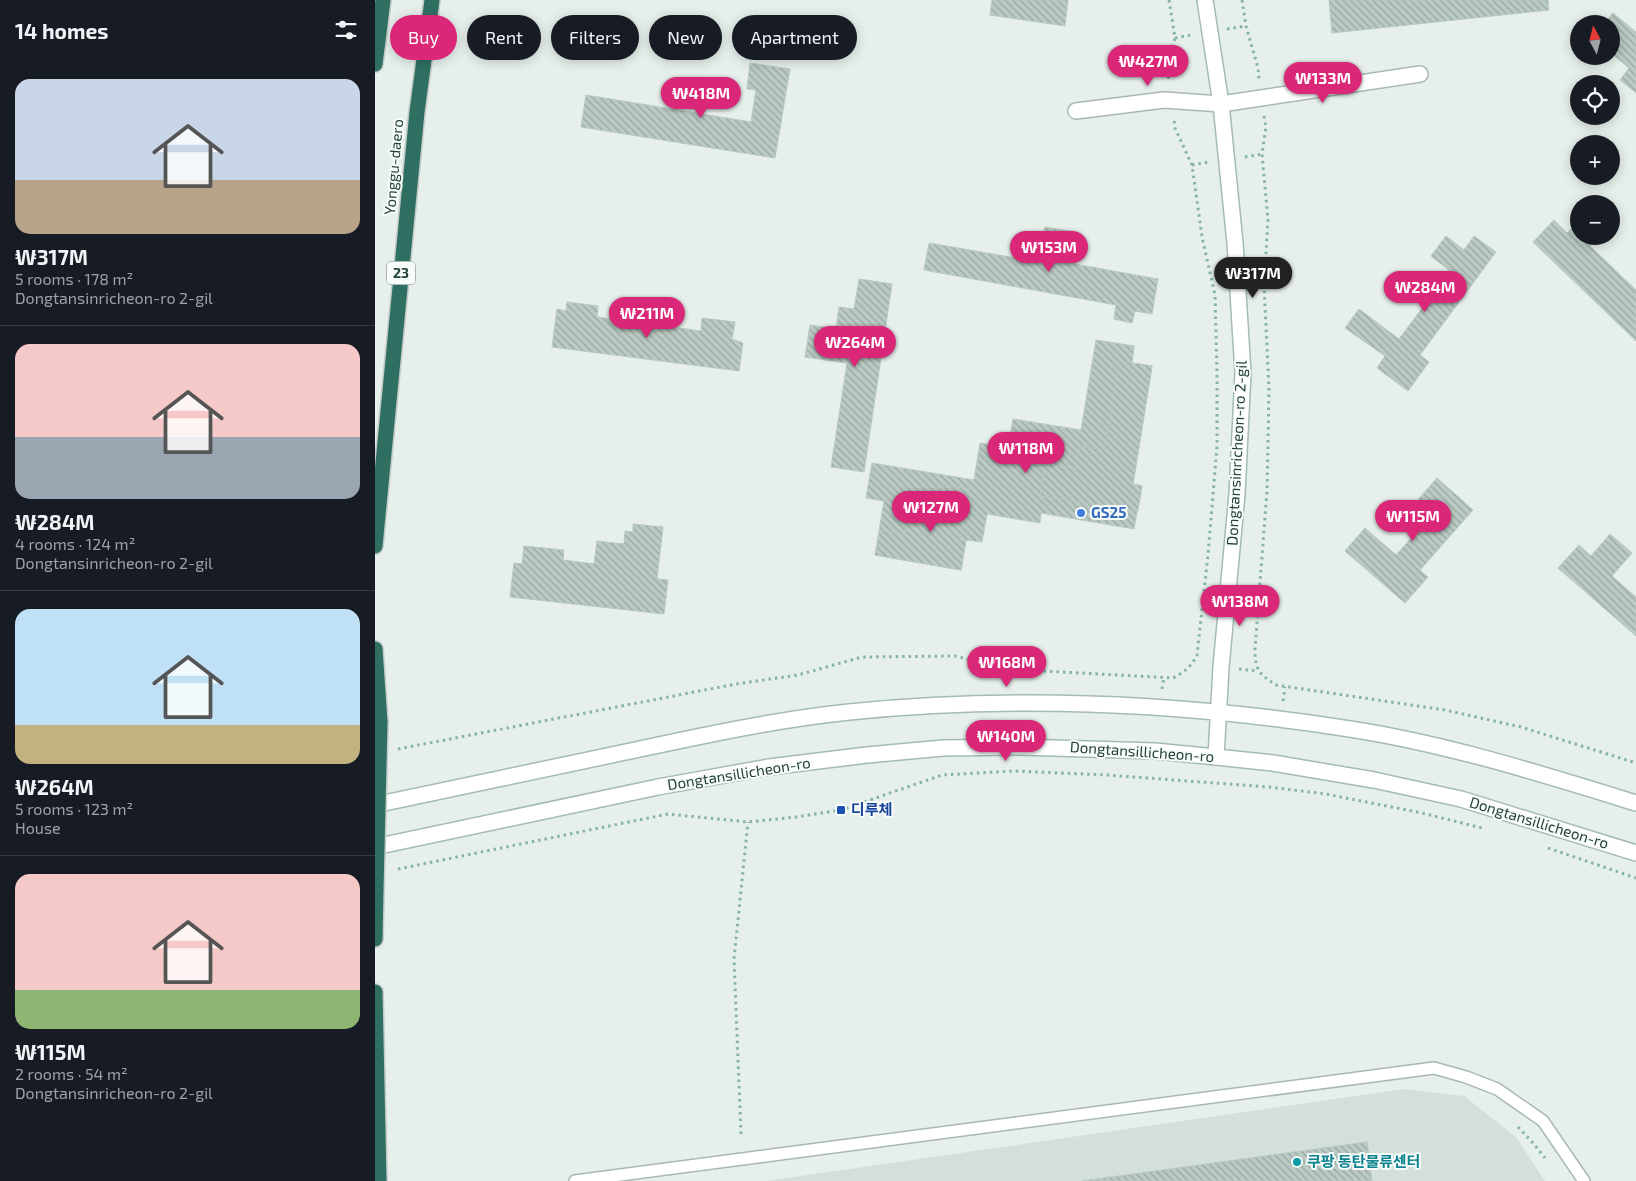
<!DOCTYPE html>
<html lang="en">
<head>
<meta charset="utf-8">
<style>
  body { margin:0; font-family:"Exo 2","Noto Sans KR",sans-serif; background:#242831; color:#f1f3f6; height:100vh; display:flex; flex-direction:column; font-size:19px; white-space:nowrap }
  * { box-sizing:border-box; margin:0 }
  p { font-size:16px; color:#9ea1a6 }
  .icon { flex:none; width:28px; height:28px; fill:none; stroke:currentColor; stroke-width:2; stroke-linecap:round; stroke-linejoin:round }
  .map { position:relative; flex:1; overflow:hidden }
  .side { display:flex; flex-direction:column; background:#171b24; width:375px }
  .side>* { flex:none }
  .top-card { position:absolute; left:15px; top:15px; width:475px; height:45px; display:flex; gap:10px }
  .needle { width:32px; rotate:353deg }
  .controls { position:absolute; left:1195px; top:15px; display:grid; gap:10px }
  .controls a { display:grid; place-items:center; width:50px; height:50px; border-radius:50%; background:#171b24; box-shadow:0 2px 12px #0003; font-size:25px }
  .price { position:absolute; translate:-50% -42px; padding:0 11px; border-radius:18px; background:#db2777; color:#fff; font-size:16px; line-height:32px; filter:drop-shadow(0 1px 2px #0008) }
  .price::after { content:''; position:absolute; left:50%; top:30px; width:15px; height:11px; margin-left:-8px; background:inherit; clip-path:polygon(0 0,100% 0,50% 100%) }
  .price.current { background:#222; color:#fff }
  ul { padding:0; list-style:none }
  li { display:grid; align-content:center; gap:10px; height:265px; padding:0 15px }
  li+li { border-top:1px solid #363941 }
  li span { display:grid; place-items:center; height:155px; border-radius:15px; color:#555 }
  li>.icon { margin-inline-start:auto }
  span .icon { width:90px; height:90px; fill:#fffc; stroke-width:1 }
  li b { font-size:21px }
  h2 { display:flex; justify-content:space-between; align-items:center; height:60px; padding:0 15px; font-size:21px }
  .pill { padding:0 18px; border-radius:22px; background:#171b24; box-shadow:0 2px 12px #0003; font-size:18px; line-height:45px }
  .pill.current { background:#db2777; color:#fff }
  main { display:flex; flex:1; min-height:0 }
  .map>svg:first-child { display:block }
</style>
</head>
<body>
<main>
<section class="side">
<h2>14 homes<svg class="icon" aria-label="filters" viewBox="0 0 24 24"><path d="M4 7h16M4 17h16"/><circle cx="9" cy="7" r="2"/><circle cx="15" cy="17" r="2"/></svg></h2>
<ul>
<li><span style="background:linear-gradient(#c9d6e8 65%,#b9a48a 0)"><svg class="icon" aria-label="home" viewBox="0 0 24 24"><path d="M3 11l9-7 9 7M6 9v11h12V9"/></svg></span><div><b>₩317M</b><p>5 rooms · 178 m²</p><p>Dongtansinricheon-ro 2-gil</p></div></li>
<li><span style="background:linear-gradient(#f6c9c9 60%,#9aa5b1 0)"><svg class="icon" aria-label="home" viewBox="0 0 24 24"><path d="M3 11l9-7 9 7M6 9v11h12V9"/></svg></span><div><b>₩284M</b><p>4 rooms · 124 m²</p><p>Dongtansinricheon-ro 2-gil</p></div></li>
<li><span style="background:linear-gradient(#bfe0f5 75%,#c2b280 0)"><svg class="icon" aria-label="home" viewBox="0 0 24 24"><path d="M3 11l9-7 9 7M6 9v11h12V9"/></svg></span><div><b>₩264M</b><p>5 rooms · 123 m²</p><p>House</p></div></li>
<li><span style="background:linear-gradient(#f6c9c9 75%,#8fb573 0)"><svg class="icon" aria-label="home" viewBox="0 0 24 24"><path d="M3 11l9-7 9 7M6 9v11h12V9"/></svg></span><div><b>₩115M</b><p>2 rooms · 54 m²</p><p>Dongtansinricheon-ro 2-gil</p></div></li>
</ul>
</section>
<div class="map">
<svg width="1261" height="1181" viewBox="0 0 1261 1181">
  <defs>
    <pattern id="building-back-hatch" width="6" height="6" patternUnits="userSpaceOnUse" patternTransform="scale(1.25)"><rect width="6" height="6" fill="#bbcac4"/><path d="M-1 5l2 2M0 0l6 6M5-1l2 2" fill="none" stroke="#98a6a0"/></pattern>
  </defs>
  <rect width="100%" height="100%" fill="#e6efeb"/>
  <!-- built -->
  <polygon fill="#d4dfda" points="1029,1089 1089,1096 1141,1137 1170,1181 391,1181"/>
  <!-- building -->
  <g fill="url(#building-back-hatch)" stroke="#b8c9c2">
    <polygon points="617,0 693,0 690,26 615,15"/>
    <polygon points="954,0 1173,0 1174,10 957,33"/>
    <polygon points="1238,13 1261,32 1261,93 1245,80 1254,68 1236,53 1236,24 1229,24"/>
    <polygon points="375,63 415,69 400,158 206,127 211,95 376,122 381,90 372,89"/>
    <polygon points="1179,220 1192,233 1204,221 1204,236 1224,236 1215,246 1261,290 1261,341 1158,242"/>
    <polygon points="670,227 700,232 694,263 783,279 777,314 760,311 757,323 739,319 741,305 549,270 554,243 641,258 645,239 667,243"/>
    <polygon points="1071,236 1089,250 1099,236 1121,252 1045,355 1054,362 1033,391 1002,368 1010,356 970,328 984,309 1024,339 1075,271 1056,256"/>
    <polygon points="484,279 517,284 489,472 456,467 472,363 430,357 435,325 461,329 464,307 479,309"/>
    <polygon points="192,302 223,306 222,317 326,331 327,318 360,322 357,339 368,343 364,371 177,347 182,309 191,311"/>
    <polygon points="721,340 759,346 757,363 777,366 758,484 767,486 759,529 666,513 665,523 612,514 607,542 591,540 586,570 500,555 509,501 491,498 497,463 599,480 605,443 633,448 638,419 706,430"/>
    <polygon points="744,361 777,366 758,484 767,486 763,511 665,496 670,464 701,468 705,446 730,450"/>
    <polygon points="1062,478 1098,510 1045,570 1053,577 1030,603 970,551 990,528 1021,555 1048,525 1032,512"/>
    <polygon points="563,484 594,489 585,541 591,540 586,570 500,555 505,530 530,535 534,510 558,514"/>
    <polygon points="258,524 288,527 282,579 293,580 289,614 135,597 139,563 147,564 149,546 189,550 188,560 219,564 222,541 249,544 250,531 258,532"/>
    <polygon points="1235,534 1257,553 1237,576 1261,597 1261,636 1183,568 1204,545 1216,556"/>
    <polygon points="992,1142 997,1181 707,1181"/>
  </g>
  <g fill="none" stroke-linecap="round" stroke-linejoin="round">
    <!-- lane casing -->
    <g stroke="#a8b8b2" stroke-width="14">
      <polyline id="lane" points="200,1181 1059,1068 1091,1077 1122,1089 1168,1121 1209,1181"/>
    </g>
    <!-- street casing -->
    <g stroke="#a8b8b2" stroke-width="18">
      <polyline id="street" points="701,111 789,100 846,104 1045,74"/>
    </g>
    <!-- secondary casing -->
    <g stroke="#a4bbb3" stroke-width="18">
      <g id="secondary">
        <polyline points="830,0 846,104 860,243 868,373 862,494 846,667 841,757"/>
        <path d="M0,805C82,788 164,770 246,753C321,737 397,720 474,712C640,695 809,703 975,729C1072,744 1167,774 1261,803"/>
        <polyline points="0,847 283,787 394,767 492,755 568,748 644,747 780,751 841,757 898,763 999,780 1086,799 1261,853"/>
      </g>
    </g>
    <!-- highway casing -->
    <g stroke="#c2cac8" stroke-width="18">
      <g id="highway">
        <polyline points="0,64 8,0"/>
        <polyline points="0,546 42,112 57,0"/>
        <polyline points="0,649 5,722"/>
        <polyline points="0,939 1,890"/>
        <polyline points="0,992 4,1181"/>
      </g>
    </g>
    <!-- path -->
    <g stroke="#86b3a5" stroke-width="3" stroke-dasharray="2.5 4" stroke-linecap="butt">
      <polyline points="794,0 800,38 792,66 794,81"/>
      <polyline points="867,0 871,26 883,68 884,80"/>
      <polyline points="852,29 871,26"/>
      <polyline points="800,38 816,35"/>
      <path d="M889,116L891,127L887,154L893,220L889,284L894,389L893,444L892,491L880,649C880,670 884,674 901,685L1070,710L1146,727L1261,763"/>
      <polyline points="870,157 887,154"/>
      <polyline points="817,165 834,162"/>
      <polyline points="864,669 883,671"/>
      <polyline points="787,689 789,677"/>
      <polyline points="908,701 910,687"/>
      <path d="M23,749L361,684L423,675L487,657L580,656L631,669L798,678C809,672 817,666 822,655L833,555L842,446V373L840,295L827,237L817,165L800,128L799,119"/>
      <polyline points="1173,848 1261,878"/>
      <polyline points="23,869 293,814 373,822 421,817 466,810 567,775 639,771 732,775 894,787 951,794 1047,813 1107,828"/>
      <polyline points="1143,1127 1158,1143 1170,1158"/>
      <polyline points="366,1134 359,959 373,822"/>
    </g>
    <!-- lane -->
    <use href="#lane" stroke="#fff" stroke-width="11"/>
    <!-- street -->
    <use href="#street" stroke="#fff" stroke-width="15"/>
    <!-- secondary -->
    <use href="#secondary" stroke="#fff" stroke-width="15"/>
    <!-- highway -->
    <use href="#highway" stroke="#2f6f62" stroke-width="15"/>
    <!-- highway-bridge casing -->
    <g stroke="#c2cac8" stroke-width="18" stroke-linecap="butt">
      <polyline id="highway-bridge" points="1,890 5,722"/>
    </g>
    <!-- highway-bridge -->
    <use href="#highway-bridge" stroke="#2f6f62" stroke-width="15"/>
  </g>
  <!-- markers -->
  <circle fill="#3f7fe0" stroke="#f7fbf9" stroke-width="2" cx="706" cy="513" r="5"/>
  <rect fill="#1a4fb4" stroke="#f7fbf9" stroke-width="2" x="461" y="805" width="10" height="10" rx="2.5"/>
  <circle fill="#0f9aa8" stroke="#f7fbf9" stroke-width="2" cx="922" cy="1162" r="5"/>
  <g text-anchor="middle" stroke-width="4" stroke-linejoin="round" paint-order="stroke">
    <!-- shield labels -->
    <rect fill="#f7fbf9" stroke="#637a73" stroke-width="1" x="12" y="261.5" width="28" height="23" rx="4"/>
    <g font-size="14" font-weight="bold" fill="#24423a">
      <text x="26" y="278">23</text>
    </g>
    <!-- street labels -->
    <g font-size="15" fill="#24423a" stroke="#f7fbf9">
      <text transform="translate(19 167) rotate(-85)" y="5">Yonggu-daero</text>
      <text transform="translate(862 453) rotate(-87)" y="5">Dongtansinricheon-ro 2-gil</text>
      <text transform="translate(767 752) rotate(4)" y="5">Dongtansillicheon-ro</text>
      <text transform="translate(364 774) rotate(-9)" y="5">Dongtansillicheon-ro</text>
      <text transform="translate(1164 823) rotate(17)" y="5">Dongtansillicheon-ro</text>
    </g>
    <!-- shop labels -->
    <g font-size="15" font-weight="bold" fill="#366cbe" stroke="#f7fbf9" text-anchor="start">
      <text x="716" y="518">GS25</text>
    </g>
    <!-- transit labels -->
    <g font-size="15" font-weight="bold" fill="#164399" stroke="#f7fbf9" text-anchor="start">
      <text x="476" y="815">디루체</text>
    </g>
    <!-- culture labels -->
    <g font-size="15" font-weight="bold" fill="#0d838f" stroke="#f7fbf9" text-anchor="start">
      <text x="932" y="1167">쿠팡 동탄물류센터</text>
    </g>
  </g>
</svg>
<div class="controls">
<a><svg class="needle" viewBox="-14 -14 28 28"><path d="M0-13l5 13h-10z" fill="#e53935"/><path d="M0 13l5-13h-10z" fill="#9ea1a6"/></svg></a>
<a><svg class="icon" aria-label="locate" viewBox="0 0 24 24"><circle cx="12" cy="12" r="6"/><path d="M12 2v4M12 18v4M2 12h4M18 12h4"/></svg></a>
<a>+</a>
<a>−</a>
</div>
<b class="price" style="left:773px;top:87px">₩427M</b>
<b class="price" style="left:948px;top:104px">₩133M</b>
<b class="price" style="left:326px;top:119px">₩418M</b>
<b class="price" style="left:674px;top:273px">₩153M</b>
<b class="price current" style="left:878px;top:299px">₩317M</b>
<b class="price" style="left:1050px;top:313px">₩284M</b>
<b class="price" style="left:272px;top:339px">₩211M</b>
<b class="price" style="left:480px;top:368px">₩264M</b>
<b class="price" style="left:651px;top:474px">₩118M</b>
<b class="price" style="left:556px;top:533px">₩127M</b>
<b class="price" style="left:1038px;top:542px">₩115M</b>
<b class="price" style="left:865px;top:627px">₩138M</b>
<b class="price" style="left:632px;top:688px">₩168M</b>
<b class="price" style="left:631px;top:762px">₩140M</b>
<div class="top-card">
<a class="pill current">Buy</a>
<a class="pill">Rent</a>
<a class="pill">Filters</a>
<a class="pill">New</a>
<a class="pill">Apartment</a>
</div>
</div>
</main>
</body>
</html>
